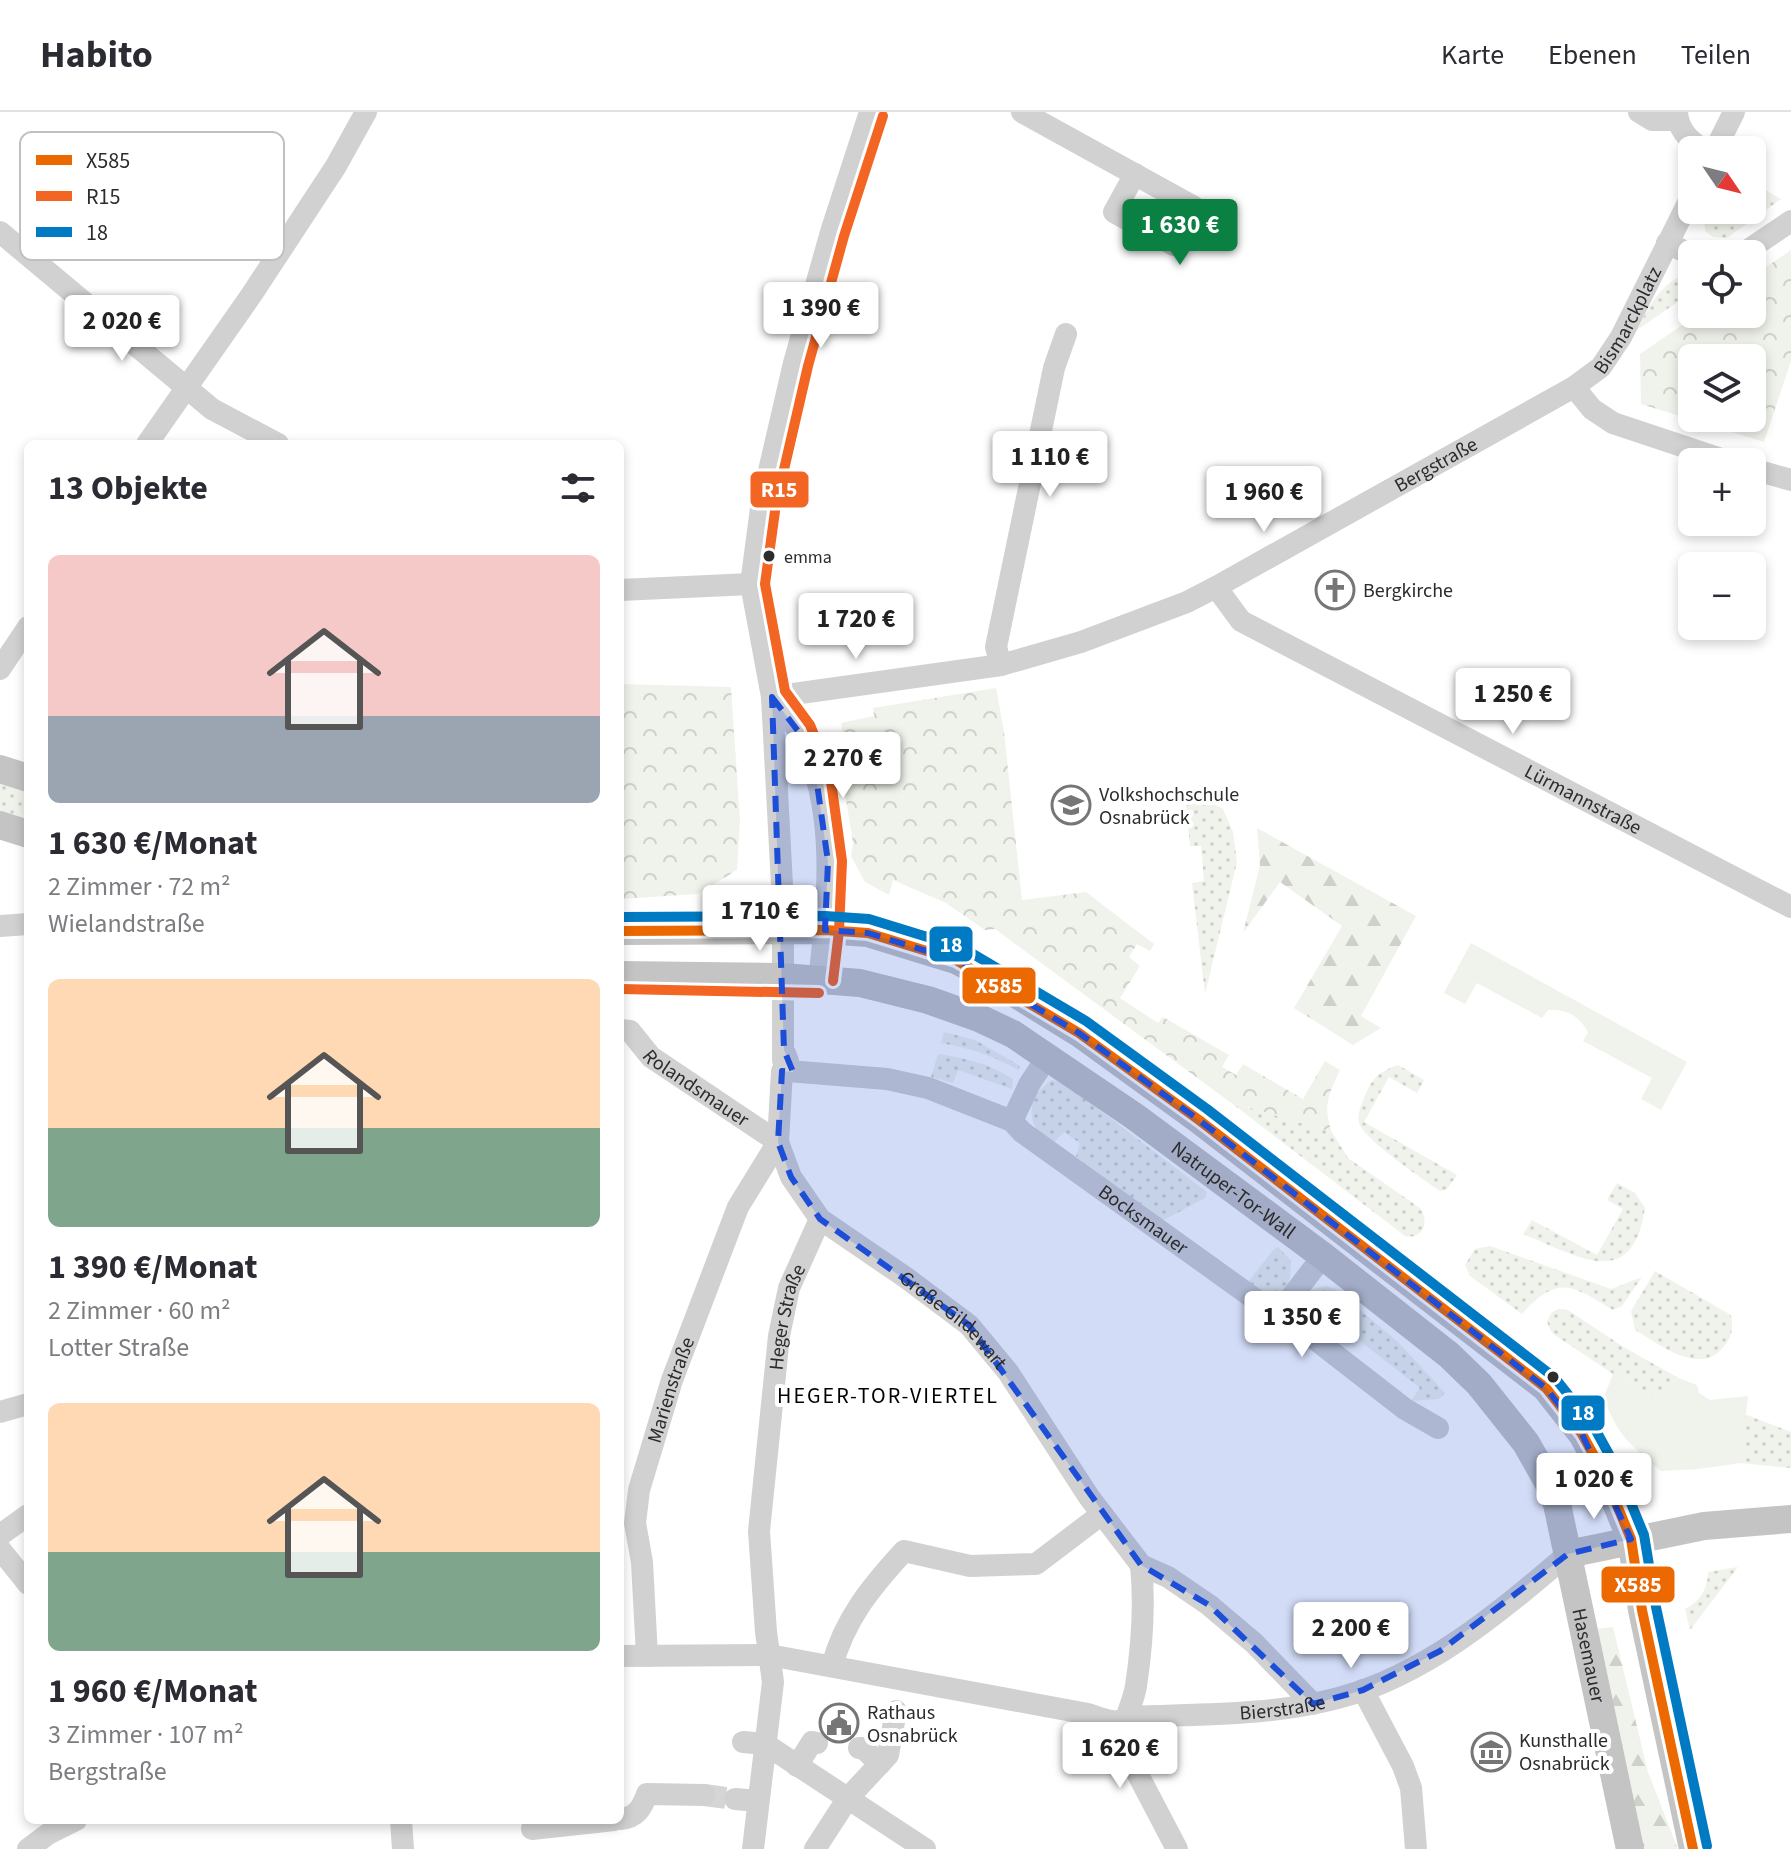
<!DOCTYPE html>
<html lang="de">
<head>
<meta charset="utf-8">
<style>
  body { margin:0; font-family:"Source Sans 3",sans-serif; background:#f2f2f3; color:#2b2b33; height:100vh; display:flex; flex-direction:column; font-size:30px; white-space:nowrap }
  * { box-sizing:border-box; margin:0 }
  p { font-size:26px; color:#7c7c81 }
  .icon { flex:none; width:44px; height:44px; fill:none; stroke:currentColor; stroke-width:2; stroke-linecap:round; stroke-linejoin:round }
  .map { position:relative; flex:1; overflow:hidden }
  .sheet { position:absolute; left:24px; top:328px; width:600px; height:1384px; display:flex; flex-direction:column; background:#fff; border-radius:12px; box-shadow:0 4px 12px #0003 }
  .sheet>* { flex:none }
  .needle { width:52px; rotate:125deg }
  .tools { position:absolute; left:1678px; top:24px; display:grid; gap:16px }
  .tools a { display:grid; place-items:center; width:88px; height:88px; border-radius:12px; background:#fff; box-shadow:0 4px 12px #0003; font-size:40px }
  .price { position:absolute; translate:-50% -68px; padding:0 18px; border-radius:8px; background:#fff; color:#222; font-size:26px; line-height:52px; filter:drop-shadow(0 2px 4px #0008) }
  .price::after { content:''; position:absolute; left:50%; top:48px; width:24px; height:18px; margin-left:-12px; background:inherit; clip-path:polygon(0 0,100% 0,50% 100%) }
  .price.on { background:#0b8043; color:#fff }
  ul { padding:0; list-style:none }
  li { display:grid; align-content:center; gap:16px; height:424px; padding:0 24px }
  li span { display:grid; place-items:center; height:248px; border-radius:12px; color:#555 }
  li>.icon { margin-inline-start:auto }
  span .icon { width:144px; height:144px; fill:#fffc; stroke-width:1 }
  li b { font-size:34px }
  h2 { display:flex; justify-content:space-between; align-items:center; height:96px; padding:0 24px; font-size:34px }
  header { display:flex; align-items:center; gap:48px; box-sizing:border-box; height:112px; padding:0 40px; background:#fff; border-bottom:2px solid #e1e1e2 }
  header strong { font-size:38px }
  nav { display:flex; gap:44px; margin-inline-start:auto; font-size:28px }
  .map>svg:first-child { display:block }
</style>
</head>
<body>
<header>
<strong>Habito</strong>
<nav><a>Karte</a><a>Ebenen</a><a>Teilen</a></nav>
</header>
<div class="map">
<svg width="1791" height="1737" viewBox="0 0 1791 1737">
  <defs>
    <pattern id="grass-dots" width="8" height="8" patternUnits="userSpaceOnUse" patternTransform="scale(2)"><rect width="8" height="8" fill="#f0f3eb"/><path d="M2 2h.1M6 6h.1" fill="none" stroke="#ced0ca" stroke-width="1.8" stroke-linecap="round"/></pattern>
    <pattern id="forest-firs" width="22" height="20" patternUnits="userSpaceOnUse" patternTransform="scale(2)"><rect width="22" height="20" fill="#f0f3eb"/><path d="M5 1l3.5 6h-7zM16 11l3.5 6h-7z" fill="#ced0ca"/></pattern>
    <pattern id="park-crowns" width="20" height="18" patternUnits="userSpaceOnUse" patternTransform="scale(2)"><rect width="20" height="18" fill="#f0f3eb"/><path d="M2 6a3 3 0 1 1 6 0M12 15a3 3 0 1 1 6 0" fill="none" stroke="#ced0ca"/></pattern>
  </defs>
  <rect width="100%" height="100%" fill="#fff"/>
  <!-- grass -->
  <g fill="url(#grass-dots)">
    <polygon points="1752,70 1781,87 1727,126 1713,125 1705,119 1704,105 1707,98 1752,98"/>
    <path d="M1686,162L1692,163V180L1637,218C1650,193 1659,173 1686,162Z"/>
    <polygon points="0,667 28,676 28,710 0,701"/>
    <polygon points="1184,676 1223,697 1233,720 1237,750 1205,882 1192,771 1204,769 1201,734 1190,734"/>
    <path d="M944,920L975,928L1020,954L1018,958C993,943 969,936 941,931Z"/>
    <path d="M938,942C966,946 989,952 1013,967L1012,977L958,958L953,971L931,965Z"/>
    <path d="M1398,953L1424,968L1417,981L1389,965L1364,1010L1457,1063L1447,1077L1440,1079C1423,1067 1364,1028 1359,1011C1357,1003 1361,993 1364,986C1372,966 1378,960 1398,953Z"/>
    <path d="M1052,968L1062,971L1101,999L1207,1080L1205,1086L1160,1110L1076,1044L1080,1031L1064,1020L1051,1033C1026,1014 1024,986 1052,968Z"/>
    <path d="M1230,990L1332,1020L1348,1046L1420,1096C1430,1110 1423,1128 1405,1124Z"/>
    <path d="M1617,1071L1635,1081L1645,1096C1632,1182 1577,1143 1523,1122L1532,1108L1597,1143L1623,1097L1607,1088Z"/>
    <path d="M1490,1134L1611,1177L1642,1165L1622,1194L1613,1198C1572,1173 1558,1162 1522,1202L1470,1164L1465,1153L1475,1137Z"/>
    <path d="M1278,1135L1291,1149C1291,1165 1289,1178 1276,1189L1245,1174L1274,1137Z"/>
    <path d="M1655,1159L1731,1203C1733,1215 1733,1223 1725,1233C1701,1266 1661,1233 1635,1218L1631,1199Z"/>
    <path d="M1326,1174L1335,1177L1398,1230L1445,1281L1439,1287L1411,1289L1420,1276L1332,1207L1322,1220C1300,1204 1290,1179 1326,1174Z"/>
    <polygon points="1558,1197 1568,1198 1625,1236 1679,1266 1653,1283 1613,1262 1552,1221 1547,1210 1551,1201"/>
    <polygon points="1696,1299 1747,1303 1791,1320 1791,1356 1741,1351 1731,1346"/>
    <path d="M1738,1455L1690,1518L1685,1497C1700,1490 1708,1476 1708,1460Z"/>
  </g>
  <!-- forest -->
  <g fill="url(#forest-firs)">
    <polygon points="1257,716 1416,804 1361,904 1381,916 1353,933 1294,896 1342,814 1280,770 1243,821 1260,753"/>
    <polygon points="1613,1515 1648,1660 1678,1737 1640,1737 1592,1517"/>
  </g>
  <!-- park -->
  <g fill="url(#park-crowns)" fill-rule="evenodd">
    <path d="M1791,138V249L1764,330L1641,292L1640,242L1698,202H1752V165ZM1692,246H1752V306H1692Z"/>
    <polygon points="620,572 731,575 740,709 737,758 698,782 620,787"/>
    <path d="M996,576L1004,620L1022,788L1086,780L1154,832L1150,839L1137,832L1129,845L1140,854L1120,886L1158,911L1163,905L1229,943L1222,955L1236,963L1243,952L1303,987L1325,949L1340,958C1329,982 1322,994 1332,1020L1230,990L995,817L985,818L946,791L893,768L889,783L865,770L851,744L853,731L842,663L847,648L841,611L874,604L873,596Z"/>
  </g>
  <!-- garden -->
  <g fill="#f0f3eb">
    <path d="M1471,831L1687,950L1661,998L1641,987L1652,966L1583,929L1588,920C1579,903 1566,897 1548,898L1542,906L1477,871L1465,892L1444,881Z"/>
    <path d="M1613,1262L1653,1283L1679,1266L1697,1273L1699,1281L1710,1288L1748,1284L1741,1351L1699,1357L1661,1359C1632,1334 1616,1323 1604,1285Z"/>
  </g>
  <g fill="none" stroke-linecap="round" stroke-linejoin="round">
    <!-- minor-tunnel -->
    <polyline stroke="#d5d5d5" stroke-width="22" stroke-dasharray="22 11" stroke-linecap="butt" points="704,1683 735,1687"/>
    <!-- minor -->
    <g stroke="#d1d1d1" stroke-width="22">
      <polyline points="1022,0 1194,95 1174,133 1114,100 1135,62"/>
      <polyline points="1639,0 1652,8 1677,8"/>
      <path d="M1677,0C1678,18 1690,30 1705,38"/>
      <polyline points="1715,38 1734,0"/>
      <polyline points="0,120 212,297 278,332"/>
      <polyline points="1667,131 1692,143"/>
      <polyline points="1742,142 1791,109"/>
      <polyline points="1574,275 1592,297 1613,311 1730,350"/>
      <polyline points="147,332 252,182 336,54 366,0"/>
      <polyline points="1752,357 1791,368"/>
      <path id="s1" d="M1216,475L1241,509L1791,795"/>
      <polyline points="620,478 751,472"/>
      <polyline points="1001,553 996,535 1054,256 1066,222"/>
      <polyline points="0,557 28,515"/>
      <path id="s2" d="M772,585L1001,553L1081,530L1187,490L1216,475L1574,275L1601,255L1621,225L1692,83"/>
      <path d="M772,585C781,596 791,607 798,619C838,692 829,788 819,867"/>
      <polyline points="0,814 28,812"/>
      <path id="s3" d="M620,918L630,919L651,945L778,1030"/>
      <path id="s4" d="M785,941L788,949V959H782L778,1030L791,1065L820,1107L905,1165L969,1213L1008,1260L1089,1385L1141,1453L1168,1465L1209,1493L1254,1531L1313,1592"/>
      <polyline points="783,948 783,792 772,585 751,472 762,389 794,251 831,120 870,0"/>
      <path id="s5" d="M788,959L887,967L928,976L1012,1009L1022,1020L1266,1195L1280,1200"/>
      <polyline points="1012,1009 1030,971 1048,944"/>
      <polyline points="1323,1144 1280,1200 1405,1297 1438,1316"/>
      <polyline points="0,1300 28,1292"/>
      <polyline points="0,1423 28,1403"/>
      <polyline points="0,1437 28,1472"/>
      <path d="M1141,1453C1145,1493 1142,1534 1136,1574C1132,1597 1119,1612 1124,1636L1177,1737"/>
      <path id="s6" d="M620,1544L769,1543L1088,1602C1103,1607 1116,1614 1132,1605C1200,1602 1271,1604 1338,1586C1425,1564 1501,1499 1568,1442"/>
      <path id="s7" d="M647,1544L642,1450L635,1411L639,1378L672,1268L738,1095L778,1030"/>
      <path d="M832,1554C845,1506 872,1474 904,1439L970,1454L1036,1452L1102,1402"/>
      <polyline points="1363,1578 1403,1654 1411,1676 1416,1737"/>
      <polyline points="743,1630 765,1632 925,1737"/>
      <polyline points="859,1636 863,1636 880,1652"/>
      <polyline points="797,1654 812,1630 817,1631"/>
      <polyline points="735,1687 758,1689"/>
      <path d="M620,1707C636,1706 642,1696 647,1682L704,1683"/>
      <polyline points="401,1708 403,1737"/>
      <polyline points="532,1717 614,1708"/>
      <polyline points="28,1737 48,1722 76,1708"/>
      <path id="s8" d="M753,1737L773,1570L766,1520L759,1419L779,1224L789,1176L820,1107"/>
      <polyline points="815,1737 848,1686 888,1643 896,1599"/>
    </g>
    <!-- major -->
    <g stroke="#c4c4c4" stroke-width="28">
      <polyline points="0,657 28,666"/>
      <polyline points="0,713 28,722"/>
      <polyline points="620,819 825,818 868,821 956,848 993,868 1079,921 1199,1008 1546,1276 1582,1322 1604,1362 1631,1427 1642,1498 1693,1737"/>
      <path id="s9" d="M620,863L782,865L860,871L928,888L979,906L1013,922L1134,1004L1323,1144L1449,1243L1479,1272L1526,1331L1548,1370L1557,1392L1630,1737"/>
      <polyline points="1568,1442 1704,1414 1791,1407"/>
    </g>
    <!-- bus-1 casing -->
    <g stroke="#fff" stroke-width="16">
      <polyline id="bus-1" points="620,819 825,818 868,821 956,848 1079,921 1199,1008 1546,1276 1582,1322 1604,1362 1631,1427 1642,1498 1693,1737"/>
    </g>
    <!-- bus-2 casing -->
    <g stroke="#fff" stroke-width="16">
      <g id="bus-2">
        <polyline points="833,869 839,819 842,749 830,662 810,613 785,579 765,472 776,392 808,254 844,124 883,4"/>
        <polyline points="620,877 819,881"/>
      </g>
    </g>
    <!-- bus-3 casing -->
    <g stroke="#fff" stroke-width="16">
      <polyline id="bus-3" points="620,805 825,804 869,807 963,836 1086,909 1207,997 1555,1266 1594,1315 1617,1357 1644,1423 1656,1495 1707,1734"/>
    </g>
    <!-- bus-1 -->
    <use href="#bus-1" stroke="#ec6800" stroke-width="10"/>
    <!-- bus-2 -->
    <use href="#bus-2" stroke="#f26522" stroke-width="10"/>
    <!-- bus-3 -->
    <use href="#bus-3" stroke="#007ac3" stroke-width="10"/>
  </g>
  <!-- marked area -->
  <path fill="#1d4ed8" fill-opacity="0.2" stroke="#1d4ed8" stroke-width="6" stroke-dasharray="16 10" stroke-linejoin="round" d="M772,585L798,619L816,664L828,750L825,818L868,821L956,848L1079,921L1199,1008L1546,1276L1582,1322L1631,1427L1568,1442L1440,1539L1363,1578L1313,1592L1209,1493L1141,1453L969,1213L820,1107L791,1065L778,1030L782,959L793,960L784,938Z"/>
  <!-- icons -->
  <defs>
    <g id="church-ring" transform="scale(2)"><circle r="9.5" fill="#fff" stroke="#767676" stroke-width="1.5"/><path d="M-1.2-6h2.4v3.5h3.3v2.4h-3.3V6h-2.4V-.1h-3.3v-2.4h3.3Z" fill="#767676"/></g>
    <g id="university-ring" transform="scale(2)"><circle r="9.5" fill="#fff" stroke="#767676" stroke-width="1.5"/><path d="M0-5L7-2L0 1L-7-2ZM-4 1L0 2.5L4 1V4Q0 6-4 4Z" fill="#767676"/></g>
    <g id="civic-ring" transform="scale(2)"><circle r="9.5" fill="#fff" stroke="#767676" stroke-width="1.5"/><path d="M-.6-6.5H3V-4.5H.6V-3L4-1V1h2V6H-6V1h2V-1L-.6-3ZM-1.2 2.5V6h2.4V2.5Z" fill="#767676"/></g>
    <g id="museum-ring" transform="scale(2)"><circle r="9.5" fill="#fff" stroke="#767676" stroke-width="1.5"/><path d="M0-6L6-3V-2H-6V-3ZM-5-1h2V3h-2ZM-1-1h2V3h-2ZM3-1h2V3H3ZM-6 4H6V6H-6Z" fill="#767676"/></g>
  </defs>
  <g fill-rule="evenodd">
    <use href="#church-ring" x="1335" y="478"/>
    <use href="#university-ring" x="1071" y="693"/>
    <use href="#civic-ring" x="839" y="1611"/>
    <use href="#museum-ring" x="1491" y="1640"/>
  </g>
  <!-- markers -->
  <g fill="#2c2c2c" stroke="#fff" stroke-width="3">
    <circle cx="769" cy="444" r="7"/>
    <circle cx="1553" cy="1265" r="7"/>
  </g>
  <g text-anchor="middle" stroke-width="8" stroke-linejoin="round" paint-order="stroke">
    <!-- bus labels -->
    <g font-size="18" fill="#2c2c2c" stroke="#fff" text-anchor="start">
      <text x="784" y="451">emma</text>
    </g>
    <!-- street labels -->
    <g font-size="20" fill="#2c2c2c" stroke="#fff">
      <text dy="7" stroke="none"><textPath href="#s2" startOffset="958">Bismarckplatz</textPath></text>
      <text dy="7" stroke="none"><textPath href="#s2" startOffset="712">Bergstraße</textPath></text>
      <text dy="7" stroke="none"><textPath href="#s1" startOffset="428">Lürmannstraße</textPath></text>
      <text dy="7" stroke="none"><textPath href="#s3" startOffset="98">Rolandsmauer</textPath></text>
      <text dy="7" stroke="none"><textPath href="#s9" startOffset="672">Natruper-Tor-Wall</textPath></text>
      <text dy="7" stroke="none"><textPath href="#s5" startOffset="396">Bocksmauer</textPath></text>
      <text dy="7" stroke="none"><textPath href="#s8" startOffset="536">Heger Straße</textPath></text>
      <text dy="7" stroke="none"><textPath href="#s4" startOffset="352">Große Gildewart</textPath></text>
      <text dy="7" stroke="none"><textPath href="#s7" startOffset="272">Marienstraße</textPath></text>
      <text dy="7" stroke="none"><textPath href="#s9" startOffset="1284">Hasemauer</textPath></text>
      <text dy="7" stroke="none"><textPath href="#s6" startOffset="670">Bierstraße</textPath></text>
    </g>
    <!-- poi labels -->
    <g font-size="20" fill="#2c2c2c" stroke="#fff" text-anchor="start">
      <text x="1363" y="485">Bergkirche</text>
      <text x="1099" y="689">Volkshochschule<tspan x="1099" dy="23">Osnabrück</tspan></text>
      <text x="867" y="1607">Rathaus<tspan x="867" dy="23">Osnabrück</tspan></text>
      <text x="1519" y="1635">Kunsthalle<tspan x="1519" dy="23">Osnabrück</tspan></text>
    </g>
    <!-- neighbourhood labels -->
    <g font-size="22" letter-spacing="2" fill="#000" stroke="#fff">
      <text x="888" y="1291">HEGER-TOR-VIERTEL</text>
    </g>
  </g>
  <!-- legend -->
  <rect x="20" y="20" width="264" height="128" rx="12" fill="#fff" stroke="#c0c0c0" stroke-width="2"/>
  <rect x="36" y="43" width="36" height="10" fill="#ec6800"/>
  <rect x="36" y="79" width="36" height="10" fill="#f26522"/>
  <rect x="36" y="115" width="36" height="10" fill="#007ac3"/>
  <g font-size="22" fill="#2c2c2c">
    <text x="86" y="56">X585</text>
    <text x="86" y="92">R15</text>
    <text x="86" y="128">18</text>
  </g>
  <g stroke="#fff" stroke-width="3">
    <rect x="749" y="358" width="61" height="39" rx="8" fill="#f26522"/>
    <rect x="928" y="813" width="46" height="38" rx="8" fill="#007ac3"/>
    <rect x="961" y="854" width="76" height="39" rx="8" fill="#ec6800"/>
    <rect x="1560" y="1282" width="46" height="38" rx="8" fill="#007ac3"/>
    <rect x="1600" y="1453" width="76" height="39" rx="8" fill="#ec6800"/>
  </g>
  <g font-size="22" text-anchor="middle" font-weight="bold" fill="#fff">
    <text x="779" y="385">R15</text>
    <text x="951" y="840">18</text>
    <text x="999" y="881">X585</text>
    <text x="1583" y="1308">18</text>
    <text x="1638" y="1480">X585</text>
  </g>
</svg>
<div class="tools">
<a><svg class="needle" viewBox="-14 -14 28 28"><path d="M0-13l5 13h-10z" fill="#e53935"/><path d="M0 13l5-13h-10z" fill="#7c7c81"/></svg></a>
<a><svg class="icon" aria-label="locate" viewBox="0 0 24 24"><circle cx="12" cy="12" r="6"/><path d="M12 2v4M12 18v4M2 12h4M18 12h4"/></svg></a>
<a><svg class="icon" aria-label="layers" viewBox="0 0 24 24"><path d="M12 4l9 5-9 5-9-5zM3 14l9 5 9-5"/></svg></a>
<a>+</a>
<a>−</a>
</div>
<b class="price on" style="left:1180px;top:155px">1 630 €</b>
<b class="price" style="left:821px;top:238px">1 390 €</b>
<b class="price" style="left:122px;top:251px">2 020 €</b>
<b class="price" style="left:1050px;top:387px">1 110 €</b>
<b class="price" style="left:1264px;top:422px">1 960 €</b>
<b class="price" style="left:856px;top:549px">1 720 €</b>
<b class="price" style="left:1513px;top:624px">1 250 €</b>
<b class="price" style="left:843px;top:688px">2 270 €</b>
<b class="price" style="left:760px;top:841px">1 710 €</b>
<b class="price" style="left:1302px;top:1247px">1 350 €</b>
<b class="price" style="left:1594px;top:1409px">1 020 €</b>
<b class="price" style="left:1351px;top:1558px">2 200 €</b>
<b class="price" style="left:1120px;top:1678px">1 620 €</b>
<section class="sheet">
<h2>13 Objekte<svg class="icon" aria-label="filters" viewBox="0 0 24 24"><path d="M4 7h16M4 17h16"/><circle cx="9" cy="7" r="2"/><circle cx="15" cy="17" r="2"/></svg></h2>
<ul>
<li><span style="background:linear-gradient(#f6c9c9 65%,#9aa5b1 0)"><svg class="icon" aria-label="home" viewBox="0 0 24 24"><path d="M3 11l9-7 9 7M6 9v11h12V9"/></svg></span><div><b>1 630 €/Monat</b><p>2 Zimmer · 72 m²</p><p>Wielandstraße</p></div></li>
<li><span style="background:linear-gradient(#ffd9b3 60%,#7fa58c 0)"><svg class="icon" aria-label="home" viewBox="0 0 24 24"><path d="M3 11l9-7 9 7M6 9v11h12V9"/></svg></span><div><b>1 390 €/Monat</b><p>2 Zimmer · 60 m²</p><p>Lotter Straße</p></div></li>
<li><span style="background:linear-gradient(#ffd9b3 60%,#7fa58c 0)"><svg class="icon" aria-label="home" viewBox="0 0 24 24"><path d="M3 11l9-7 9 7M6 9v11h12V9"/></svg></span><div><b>1 960 €/Monat</b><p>3 Zimmer · 107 m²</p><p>Bergstraße</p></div></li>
</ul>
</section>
</div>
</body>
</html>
